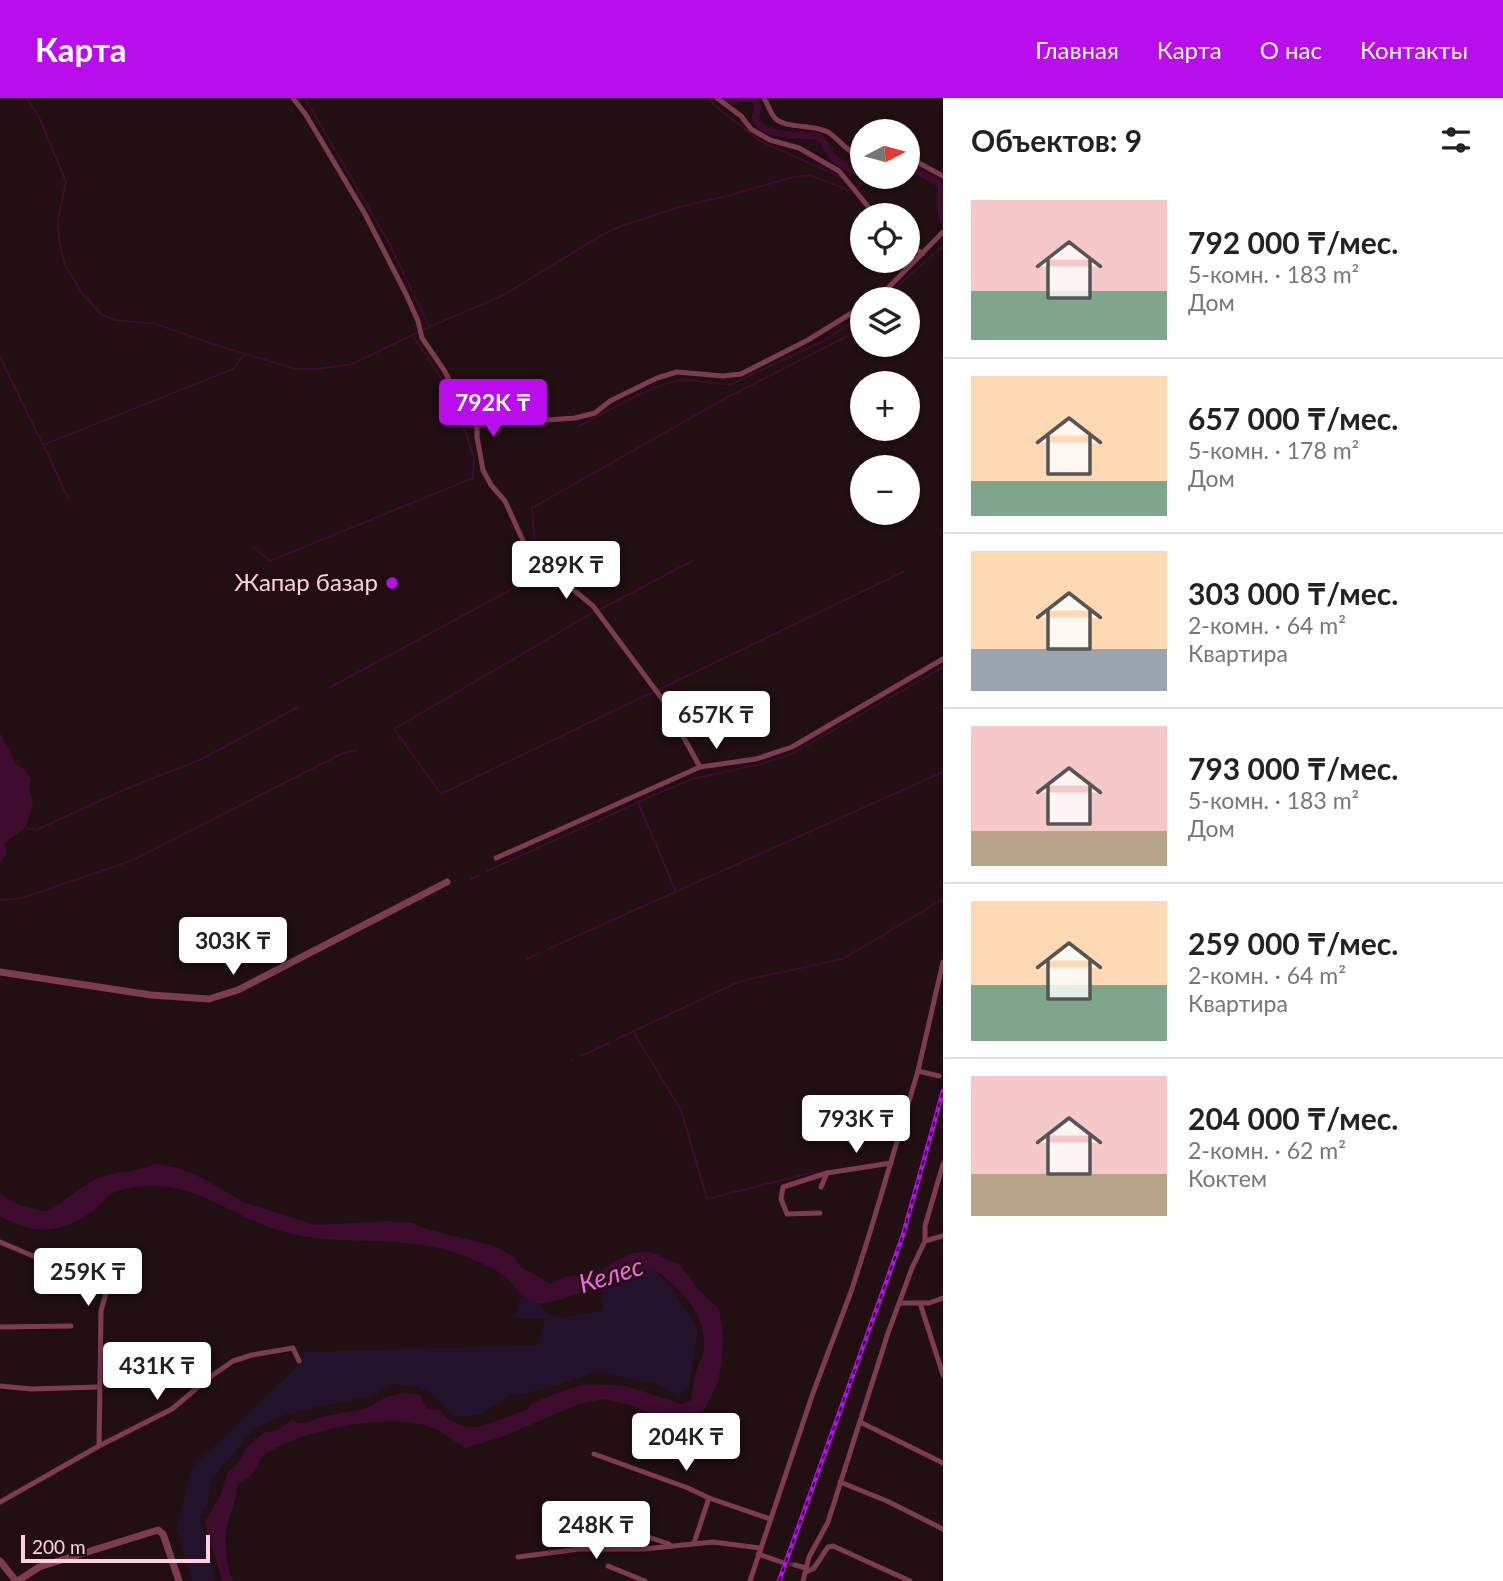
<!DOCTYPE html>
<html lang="ru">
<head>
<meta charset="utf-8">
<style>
  body { margin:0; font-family:Lato,sans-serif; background:#f2f2f2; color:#222; height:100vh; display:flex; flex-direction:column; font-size:26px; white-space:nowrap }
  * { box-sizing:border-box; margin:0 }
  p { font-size:23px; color:#767676 }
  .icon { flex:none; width:38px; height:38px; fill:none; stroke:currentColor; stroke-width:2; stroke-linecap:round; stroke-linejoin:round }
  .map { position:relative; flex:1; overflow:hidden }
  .details { display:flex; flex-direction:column; background:#fff; width:560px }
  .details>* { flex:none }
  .needle { width:46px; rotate:84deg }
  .controls { position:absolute; left:850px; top:21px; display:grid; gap:14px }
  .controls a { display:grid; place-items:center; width:70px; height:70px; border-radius:50%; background:#fff; box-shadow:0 2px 5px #0004; font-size:35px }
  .scale { position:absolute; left:21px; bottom:18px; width:189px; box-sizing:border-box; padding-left:7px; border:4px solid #fdd1db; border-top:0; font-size:19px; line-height:24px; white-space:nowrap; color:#fdd1db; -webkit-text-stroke:5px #210f12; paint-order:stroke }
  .price { position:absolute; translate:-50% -60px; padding:0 16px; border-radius:7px; background:#fff; color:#222; font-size:23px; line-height:46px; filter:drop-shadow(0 2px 4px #0008) }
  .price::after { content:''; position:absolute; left:50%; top:42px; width:21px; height:16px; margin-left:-10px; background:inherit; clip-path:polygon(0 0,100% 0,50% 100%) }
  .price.active { background:#ba0ded; color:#fff }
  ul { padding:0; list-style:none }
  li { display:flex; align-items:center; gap:21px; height:175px; padding:0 28px }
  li+li { border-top:2px solid #e0e0e0 }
  li span { display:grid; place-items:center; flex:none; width:196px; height:140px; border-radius:0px; color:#555 }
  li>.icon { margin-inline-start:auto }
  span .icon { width:84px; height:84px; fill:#fffc; stroke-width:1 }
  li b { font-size:30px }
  h2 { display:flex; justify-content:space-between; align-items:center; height:84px; padding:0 28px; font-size:30px }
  header { display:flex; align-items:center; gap:42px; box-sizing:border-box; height:98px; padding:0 35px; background:#ba0ded; color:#fff }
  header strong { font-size:33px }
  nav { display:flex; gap:38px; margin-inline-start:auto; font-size:24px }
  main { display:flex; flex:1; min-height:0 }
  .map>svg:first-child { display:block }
</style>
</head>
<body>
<header>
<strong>Карта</strong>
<nav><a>Главная</a><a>Карта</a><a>О нас</a><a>Контакты</a></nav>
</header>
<main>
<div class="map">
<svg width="943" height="1483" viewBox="0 0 943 1483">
  <rect width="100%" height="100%" fill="#210f12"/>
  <!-- green -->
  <path fill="#22122b" d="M654,1171L671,1189L698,1232L689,1288L678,1299L660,1287L597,1273L558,1287L527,1295L511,1297L479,1317L453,1319C432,1291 424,1288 390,1286L373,1298L303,1312L283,1318L254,1331L212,1381L207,1408L200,1418L215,1483H192L176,1431L192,1370L295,1270L306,1254L538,1247L545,1221L515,1220L520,1199L539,1205L547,1216L561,1220L602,1212L603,1193L631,1175Z"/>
  <!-- water -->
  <g fill="#3d0c2e">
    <polygon points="0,635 16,666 24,671 31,681 29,691 33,704 26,729 5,745 7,756 0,765"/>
    <path d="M155,1066L179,1070L204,1081L243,1104L315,1127L388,1123L413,1125L426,1131L494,1148L513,1158L521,1169L551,1186L564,1179L601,1173L618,1161L634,1155L649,1153L680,1167L700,1193L719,1211L723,1238L722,1259L718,1285L704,1312L692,1322L669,1323L633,1308L603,1301L579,1306L502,1339L465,1350C455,1344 443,1334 433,1330C394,1313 299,1332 266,1356C259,1361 257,1372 250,1378C245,1381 241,1383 237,1387C238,1403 229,1416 226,1432C224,1447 227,1469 233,1483H222L205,1424L221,1396L227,1375L239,1364L244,1353L255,1341L266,1334L278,1332L293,1321L298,1325H306L321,1319L367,1310L388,1298L404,1295L420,1297L426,1310L440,1312L449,1322L463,1328L479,1329L526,1312L532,1305L573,1289L589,1286L626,1288L682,1306L691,1302C693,1290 694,1276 699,1265C702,1258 702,1262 703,1255C710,1218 681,1191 654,1171L631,1175L603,1193L594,1191C581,1194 550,1207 537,1205C520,1202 520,1193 510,1183C497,1170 470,1160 453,1154C394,1135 332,1151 274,1131C235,1118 202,1091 160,1088C146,1087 126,1089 113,1095C106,1099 100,1108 93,1113C60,1136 35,1138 0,1118V1095C12,1107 32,1111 48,1113C65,1103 83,1086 101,1079C119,1073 138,1074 155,1066Z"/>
  </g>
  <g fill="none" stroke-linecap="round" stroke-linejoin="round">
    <!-- stream -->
    <g stroke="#3d0c2e" stroke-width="2">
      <polyline points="27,0 39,19 66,84 58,121 59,143 65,167 82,195 102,217 115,222 156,226 216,247 295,271 318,271 352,266 429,229 502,198 600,138 621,128 679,109 727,98 793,79 809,77 848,92 860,88 864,79"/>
      <polyline points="305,0 389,145 429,228"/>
      <polyline points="710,0 713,6 760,43 843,80"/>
      <polyline points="883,201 939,151 943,150"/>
      <polyline points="0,259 43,347 233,271 244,257"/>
      <path d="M579,328C606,315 656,283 684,282C700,281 716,288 732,286L823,243L863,217"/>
      <polyline points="44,348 68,400"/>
      <polyline points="253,449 270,463 473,380 474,360 454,299 413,238"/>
      <polyline points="536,459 532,410 724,301 863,230"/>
      <polyline points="599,512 694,462"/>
      <polyline points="594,514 394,631 441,696 653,594"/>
      <polyline points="329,590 512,491 537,468 536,465"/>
      <polyline points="658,592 903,474"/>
      <polyline points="27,730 36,732 128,690 202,661 298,609"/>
      <polyline points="487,773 637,705"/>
      <polyline points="471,781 479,777"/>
      <polyline points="676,794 638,704 692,681 761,666 792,656 943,569"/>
      <polyline points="0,802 22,800 133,762 343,655 357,652"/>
      <polyline points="548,851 943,674"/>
      <polyline points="527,861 539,855"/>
      <polyline points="634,935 681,1012 707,1101 814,1074"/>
      <polyline points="617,941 736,885 758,879 843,861 943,801"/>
      <polyline points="581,958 609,945"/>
      <polyline points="572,962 573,962"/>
    </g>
    <!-- canal -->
    <g stroke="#3d0c2e" stroke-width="7">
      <polyline points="724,0 733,3 747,0"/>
      <path d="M748,0L755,2L758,10L755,20C765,41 796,36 817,38L823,42C830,62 843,69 863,76"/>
      <polyline points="908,68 937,84 941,89 940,106 943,123"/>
    </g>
    <!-- minor-tunnel -->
    <polyline stroke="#422c30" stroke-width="5" stroke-dasharray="5 2.5" stroke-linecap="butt" points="781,1464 795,1467"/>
    <!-- minor -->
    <g stroke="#7e3c4f" stroke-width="5">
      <polyline points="293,0 306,17 365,116 406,196 418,223 422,240 444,272 469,320 477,327 575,320 595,315 610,303 657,280 677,274 723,278 741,276 808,242 863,208"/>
      <polyline points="717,0 741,18 751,31 770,42 799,50 839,73 875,117"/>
      <path d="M764,0C768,6 770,15 775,20C785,31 813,26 828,34C841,43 848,55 863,61"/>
      <polyline points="908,59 943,78"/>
      <polyline points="908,148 923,155"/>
      <polyline points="873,201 886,192 943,134"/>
      <polyline points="477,327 477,339 483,372 491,387 505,403 525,447 535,460 593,508 663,602 700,669"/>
      <polyline points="496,760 700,669 756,661 792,649 943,561"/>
      <polyline points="918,973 939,978"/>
      <polyline points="821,1089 827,1075"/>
      <polyline points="820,1115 787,1116 781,1101 783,1089 827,1075 891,1065"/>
      <polyline points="925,1143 943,1138"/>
      <polyline points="0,1144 33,1158 105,1166 113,1170 101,1213 99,1348"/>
      <polyline points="901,1205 929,1205 943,1200"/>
      <polyline points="920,1205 943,1277"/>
      <polyline points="0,1229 71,1228"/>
      <polyline points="0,1288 32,1291 99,1289"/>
      <polyline points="860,1324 943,1365"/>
      <polyline points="594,1356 688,1390 709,1400 770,1421"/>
      <polyline points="840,1384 887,1403 943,1431"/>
      <polyline points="0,1404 99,1348 172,1311 210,1279 233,1263 252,1257 293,1250 299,1263"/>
      <polyline points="548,1405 669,1446"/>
      <polyline points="694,1445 709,1400"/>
      <polyline points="758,1456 781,1464"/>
      <polyline points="518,1459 579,1451 644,1451 713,1444 760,1450"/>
      <polyline points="795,1467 806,1470"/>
      <polyline points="608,1468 645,1483"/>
      <polyline points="806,1474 814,1470 828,1449 833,1448 910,1483"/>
      <polyline points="750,1483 813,1295 852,1191 871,1131 918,973 943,864"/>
      <polyline points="803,1483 809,1459 828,1424 888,1235 912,1170 925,1143 925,1128 943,1066"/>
    </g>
    <!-- tertiary -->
    <g stroke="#7e3c4f" stroke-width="7">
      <polyline points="0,874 151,897 209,901 238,892 447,784"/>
      <polyline points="0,1463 16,1483"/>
      <polyline points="18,1483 39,1469 158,1432 163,1436 179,1483"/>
    </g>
    <!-- rail casing -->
    <g stroke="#ba0ded" stroke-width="4.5">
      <polyline id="rail" points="779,1483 903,1137 943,993"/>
    </g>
    <!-- rail -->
    <use href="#rail" stroke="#210f12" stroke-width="2" stroke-dasharray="5" stroke-linecap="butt"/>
  </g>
  <!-- markers -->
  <circle fill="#ba0ded" stroke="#210f12" stroke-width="2.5" cx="392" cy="485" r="7"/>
  <g text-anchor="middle" stroke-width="5" stroke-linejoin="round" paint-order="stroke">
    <!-- poi labels -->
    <g font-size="24" fill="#fdd1db" stroke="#210f12" text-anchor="end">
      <text x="378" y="493">Жапар базар</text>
    </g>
    <!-- water labels -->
    <g font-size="26" font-style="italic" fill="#f765e3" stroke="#210f12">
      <text transform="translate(611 1177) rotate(-17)" y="9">Келес</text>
    </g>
  </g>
</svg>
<div class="controls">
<a><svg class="needle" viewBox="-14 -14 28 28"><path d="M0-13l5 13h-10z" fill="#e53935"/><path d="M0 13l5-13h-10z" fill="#767676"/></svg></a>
<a><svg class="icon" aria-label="locate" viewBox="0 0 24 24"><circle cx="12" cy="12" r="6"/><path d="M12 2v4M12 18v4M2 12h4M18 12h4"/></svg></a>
<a><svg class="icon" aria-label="layers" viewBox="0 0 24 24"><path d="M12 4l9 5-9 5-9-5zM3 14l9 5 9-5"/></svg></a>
<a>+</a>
<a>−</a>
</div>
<div class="scale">200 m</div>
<b class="price active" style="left:493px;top:341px">792K ₸</b>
<b class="price" style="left:566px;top:503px">289K ₸</b>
<b class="price" style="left:716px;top:653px">657K ₸</b>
<b class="price" style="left:233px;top:879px">303K ₸</b>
<b class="price" style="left:856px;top:1057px">793K ₸</b>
<b class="price" style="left:88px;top:1210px">259K ₸</b>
<b class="price" style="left:157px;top:1304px">431K ₸</b>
<b class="price" style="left:686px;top:1375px">204K ₸</b>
<b class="price" style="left:596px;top:1463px">248K ₸</b>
</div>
<section class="details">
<h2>Объектов: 9<svg class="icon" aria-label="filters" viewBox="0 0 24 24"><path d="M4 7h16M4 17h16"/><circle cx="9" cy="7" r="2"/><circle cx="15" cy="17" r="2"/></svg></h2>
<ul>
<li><span style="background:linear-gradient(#f6c9c9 65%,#7fa58c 0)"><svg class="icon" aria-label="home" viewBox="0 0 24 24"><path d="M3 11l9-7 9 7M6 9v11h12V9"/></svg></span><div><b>792 000 ₸/мес.</b><p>5-комн. · 183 m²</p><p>Дом</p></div></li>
<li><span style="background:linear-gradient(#ffd9b3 75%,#7fa58c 0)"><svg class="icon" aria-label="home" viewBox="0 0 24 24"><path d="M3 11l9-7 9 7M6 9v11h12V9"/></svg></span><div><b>657 000 ₸/мес.</b><p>5-комн. · 178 m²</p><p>Дом</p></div></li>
<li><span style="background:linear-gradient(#ffd9b3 70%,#9aa5b1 0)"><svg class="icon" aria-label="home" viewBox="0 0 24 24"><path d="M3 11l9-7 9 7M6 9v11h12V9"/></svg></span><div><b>303 000 ₸/мес.</b><p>2-комн. · 64 m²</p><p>Квартира</p></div></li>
<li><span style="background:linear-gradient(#f6c9c9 75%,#b9a48a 0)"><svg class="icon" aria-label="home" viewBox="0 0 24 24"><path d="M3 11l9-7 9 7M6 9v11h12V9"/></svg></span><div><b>793 000 ₸/мес.</b><p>5-комн. · 183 m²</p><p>Дом</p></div></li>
<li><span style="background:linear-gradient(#ffd9b3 60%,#7fa58c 0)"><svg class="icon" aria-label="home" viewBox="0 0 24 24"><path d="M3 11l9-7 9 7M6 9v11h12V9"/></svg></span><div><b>259 000 ₸/мес.</b><p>2-комн. · 64 m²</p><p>Квартира</p></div></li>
<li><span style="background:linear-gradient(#f6c9c9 70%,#b9a48a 0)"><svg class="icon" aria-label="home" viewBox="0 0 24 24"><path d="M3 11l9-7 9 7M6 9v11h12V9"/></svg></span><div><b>204 000 ₸/мес.</b><p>2-комн. · 62 m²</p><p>Коктем</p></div></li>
</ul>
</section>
</main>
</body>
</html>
